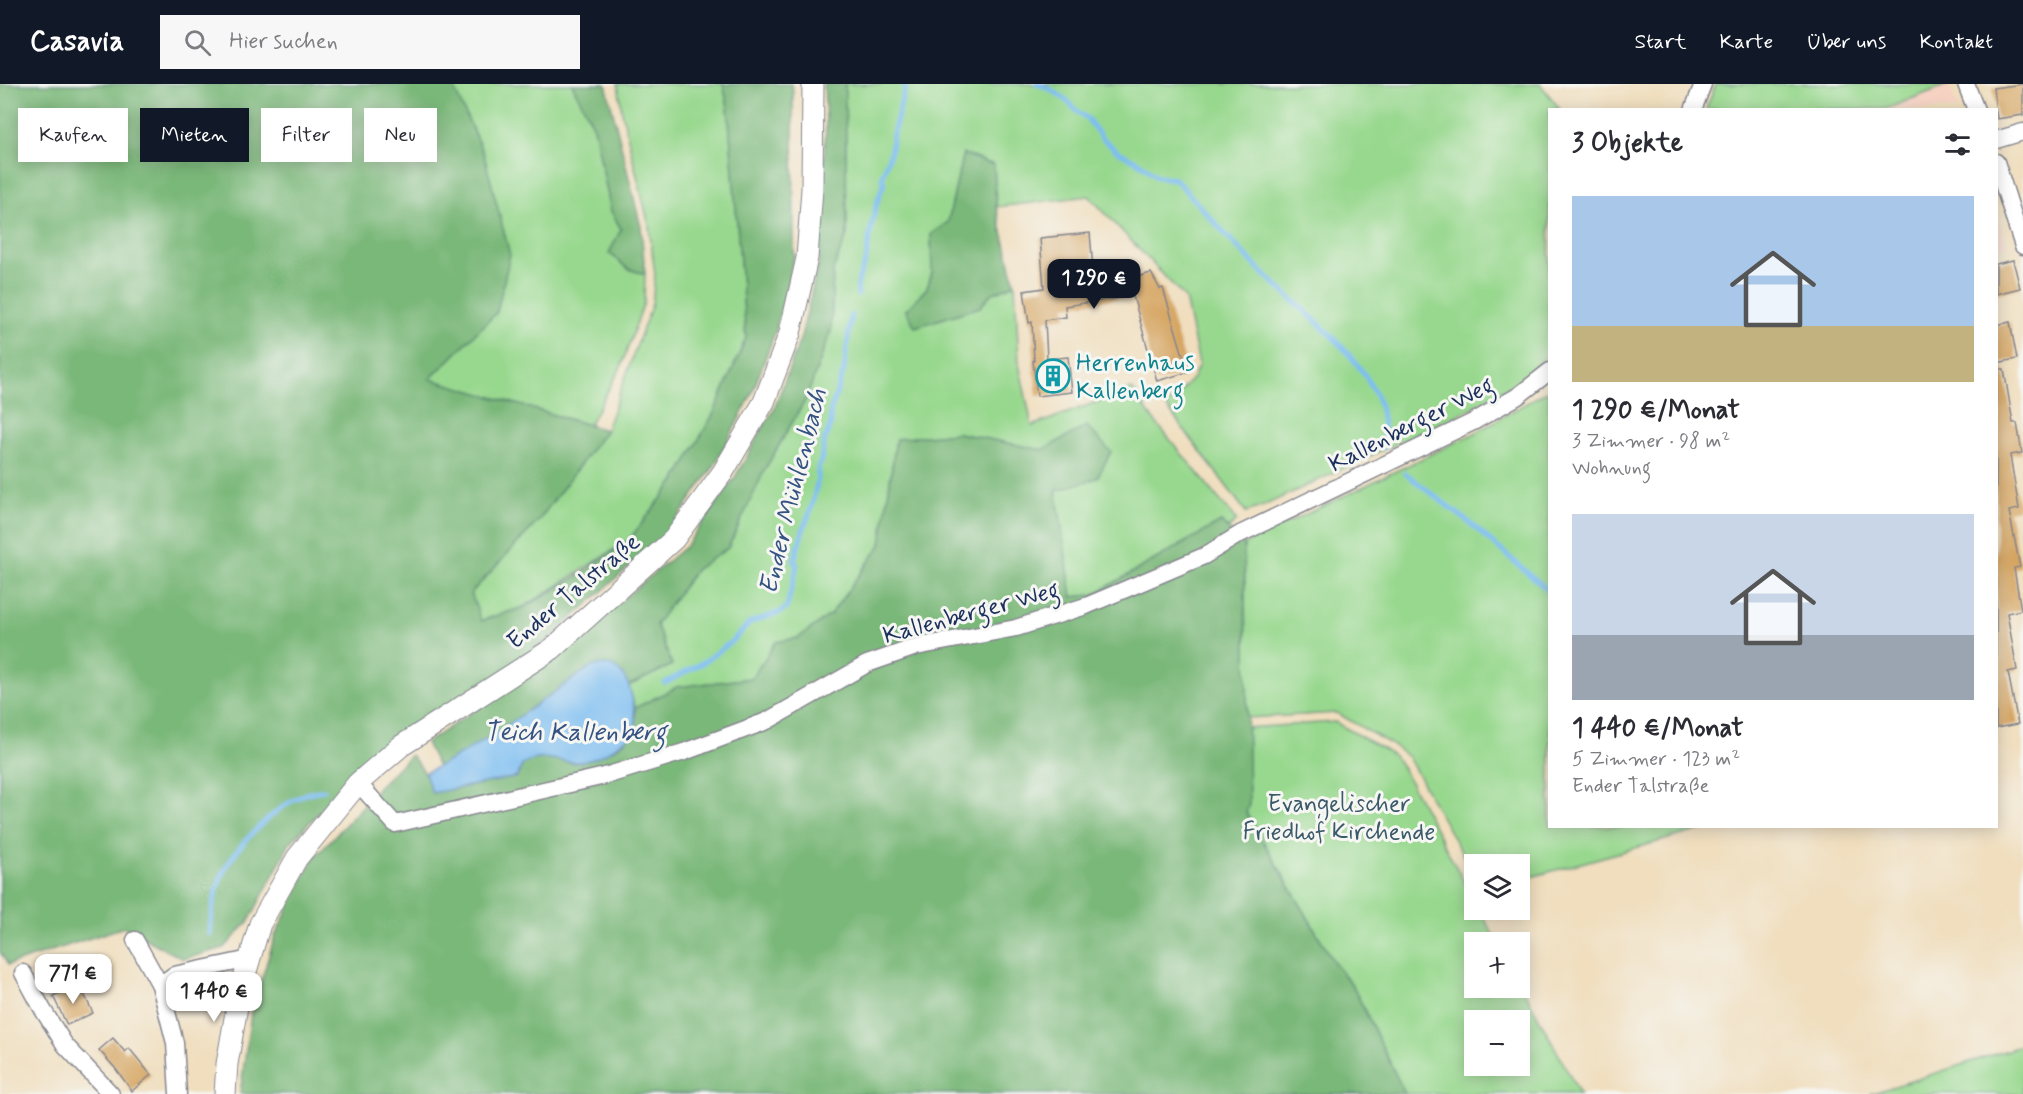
<!DOCTYPE html>
<html lang="de">
<head>
<meta charset="utf-8">
<style>
  body { margin:0; font-family:Mynerve,sans-serif; background:#f7f7f7; color:#2b2b33; height:100vh; display:flex; flex-direction:column; font-size:22px; white-space:nowrap }
  * { box-sizing:border-box; margin:0 }
  p { font-size:20px; color:#7c7c81 }
  .icon { flex:none; width:33px; height:33px; fill:none; stroke:currentColor; stroke-width:2; stroke-linecap:round; stroke-linejoin:round }
  .map { position:relative; flex:1; overflow:hidden }
  .drawer { position:absolute; left:1548px; top:24px; width:450px; height:720px; display:flex; flex-direction:column; background:#fff; border-radius:0px; box-shadow:0 3px 15px #0003 }
  .drawer>* { flex:none }
  .banner { position:absolute; left:18px; top:24px; width:570px; height:54px; display:flex; gap:12px }
  .fabs { position:absolute; left:1464px; top:770px; display:grid; gap:12px }
  .fabs a { display:grid; place-items:center; width:66px; height:66px; border-radius:0px; background:#fff; box-shadow:0 3px 15px #0003; font-size:30px }
  .price { position:absolute; translate:-50% -51px; padding:0 14px; border-radius:12px; background:#fff; color:#222; font-size:20px; line-height:39px; filter:drop-shadow(0 2px 3px #0008) }
  .price::after { content:''; position:absolute; left:50%; top:36px; width:18px; height:14px; margin-left:-9px; background:inherit; clip-path:polygon(0 0,100% 0,50% 100%) }
  .price.active { background:#111827; color:#fff }
  ul { padding:0; list-style:none }
  li { display:grid; align-content:center; gap:12px; height:318px; padding:0 24px }
  li span { display:grid; place-items:center; height:186px; border-radius:0px; color:#555 }
  li>.icon { margin-inline-start:auto }
  span .icon { width:108px; height:108px; fill:#fffc; stroke-width:1 }
  li b { font-size:26px }
  h2 { display:flex; justify-content:space-between; align-items:center; height:72px; padding:0 24px; font-size:26px }
  .tag { padding:0 21px; border-radius:0px; background:#fff; box-shadow:0 3px 15px #0003; font-size:21px; line-height:54px }
  .tag.active { background:#111827; color:#fff }
  header { display:flex; align-items:center; gap:36px; box-sizing:border-box; height:84px; padding:0 30px; background:#111827; color:#fff }
  header strong { font-size:28px }
  nav { display:flex; gap:33px; margin-inline-start:auto; font-size:21px }
  .search { width:420px; height:54px; background:#f7f7f7; display:flex; align-items:center; gap:15px; box-sizing:border-box; padding:0 21px; border-radius:0px; color:#7c7c81; font-size:22px }
  .map>svg:first-child { display:block }
</style>
</head>
<body>
<header>
<strong>Casavia</strong>
<div class="search"><svg class="icon" aria-label="search" viewBox="0 0 24 24"><circle cx="10" cy="10" r="6"/><path d="M15 15l6 6"/></svg>Hier suchen</div>
<nav><a>Start</a><a>Karte</a><a>Über uns</a><a>Kontakt</a></nav>
</header>
<div class="map">
<svg width="2023" height="1010" viewBox="0 0 2023 1010">
  <rect width="100%" height="100%" fill="#f6f6f2"/>
  <filter id="ink" filterUnits="userSpaceOnUse"><feTurbulence type="fractalNoise" baseFrequency=".0167" numOctaves="2"/><feDisplacementMap in="SourceGraphic" scale="12" xChannelSelector="R" yChannelSelector="G"/><feConvolveMatrix kernelMatrix="1 2 1 2 8 2 1 2 1" color-interpolation-filters="sRGB"/></filter>
  <filter id="wash" filterUnits="userSpaceOnUse"><feTurbulence type="fractalNoise" baseFrequency=".008" numOctaves="4" result="noise"/><feDisplacementMap in="SourceGraphic" scale="24" xChannelSelector="R" yChannelSelector="G"/><feGaussianBlur stdDeviation="1.35" result="paint"/><feColorMatrix in="noise" values="0 0 0 0 0 0 0 0 0 0 0 0 0 0 0 0 0 1.4 0 .05"/><feComposite in="paint" operator="in"/></filter>
  <g filter="url(#wash)">
    <rect width="100%" height="100%" fill="#f0debe"/>
    <!-- built -->
    <g fill="#f6d2c3">
      <polygon points="1949,0 1958,25 1886,26"/>
      <polygon points="1996,132 2007,161 1997,166 1996,166"/>
    </g>
    <!-- green -->
    <g fill="#98d88e" stroke="#5a8476" stroke-width="1.5" fill-rule="evenodd">
      <polygon points="452,0 572,0 594,43 611,127 621,145 628,185 645,190 644,218 621,283 589,341 429,295 497,228 484,71"/>
      <polygon points="618,0 723,0 728,23 746,254 714,329 677,394 629,456 524,523 480,537 471,509 539,436 606,346 652,220 655,191 649,142 622,29"/>
      <polygon points="845,0 1540,0 1560,25 1550,26 1549,270 1519,297 1468,326 1261,423 1246,428 1166,322 1193,294 1199,280 1185,214 1089,112 996,123 994,81 963,70 948,139 931,150 932,189 927,204 906,226 980,223 991,210 1015,200 1019,280 1032,342 1132,305 1153,335 1237,437 1229,444 1221,438 1093,511 1072,513 1056,406 1097,394 1042,366 958,349 896,355 881,461 831,530 798,554 776,558 752,594 677,603 635,624 628,602 672,581 656,540 696,485 728,464 765,385 806,315 831,246 833,186 847,151"/>
      <polygon points="1716,0 1949,0 1886,25 1706,25"/>
      <polygon points="1549,306 1550,742 1711,743 1520,796 1520,780 1474,780 1474,791 1408,673 1394,662 1337,629 1247,634 1244,460 1475,349"/>
      <path d="M1335,638L1392,670L1399,678L1474,816V825H1479L1497,858H1474V903H1520V899L1580,1010H1405L1353,902L1335,880L1246,728L1249,720L1246,644ZM1474,936H1520V981H1474Z"/>
      <polygon points="2023,961 2023,1010 1869,1010 1886,1005"/>
    </g>
    <!-- forest -->
    <g fill="#7ab879" stroke="#4a746c" stroke-width="1.5">
      <polygon points="0,0 452,0 484,71 510,171 497,228 430,295 606,346 539,436 471,509 481,537 524,523 579,491 629,456 677,394 714,329 746,254 728,23 723,0 791,0 793,6 794,172 776,246 751,312 714,382 667,449 545,558 348,697 290,759 249,837 224,864 183,875 124,843 8,881 0,868"/>
      <polygon points="572,0 606,0 641,143 645,190 628,185 609,169 621,145 611,127 594,43"/>
      <polygon points="824,0 845,0 847,151 833,186 831,246 806,315 765,385 728,464 696,485 656,540 672,581 628,602 617,585 438,683 426,659 554,574 686,462 734,395 775,323 801,253 819,177 826,40"/>
      <polygon points="963,70 994,81 996,123 1015,200 991,210 980,223 915,243 906,226 927,204 932,189 931,150 948,138"/>
      <polygon points="1087,342 1111,368 1097,394 1056,407 1072,513 1093,511 1221,438 1244,460 1249,720 1246,728 1335,880 1353,902 1405,1010 240,1010 251,930 275,852 313,775 363,722 379,702 411,671 425,689 432,709 517,693 522,681 532,675 553,674 574,679 595,674 618,663 636,647 635,624 677,603 752,594 776,558 798,554 831,530 881,461 896,355 958,349 1042,366"/>
    </g>
    <!-- water -->
    <path fill="#7dbdf1" stroke="#4c76a8" stroke-width="1.5" d="M599,581C605,581 612,580 617,585C633,597 635,629 636,647C619,661 596,680 573,678C551,677 544,669 522,681L517,693L432,709L425,689C485,661 536,619 591,583Z"/>
    <g fill="none" stroke-linecap="round" stroke-linejoin="round">
      <!-- stream -->
      <g stroke="#7dbdf1" stroke-width="5">
        <path d="M1037,0L1048,4L1064,14L1078,28L1087,34L1102,54L1117,67L1140,79L1158,93L1175,95C1203,125 1230,157 1260,186C1297,223 1361,268 1379,318C1383,332 1384,350 1384,364"/>
        <path d="M858,211C855,194 865,185 867,170C870,147 874,121 884,100L882,93L891,66L892,54L906,0"/>
        <polyline points="1405,389 1466,436 1550,508"/>
        <polyline points="665,599 704,578 730,559 751,538 781,528 787,523 797,481 794,477 803,446 811,425 818,395 818,384 821,376 825,354 831,340 830,329 844,286 851,231"/>
        <path d="M210,850C211,833 213,815 219,799C229,767 275,722 306,710C311,708 318,707 324,706"/>
      </g>
    </g>
    <g id="blocks">
      <!-- building -->
      <g fill="#d5a460">
        <polygon points="2023,0 2023,31 1997,35 1993,4"/>
        <polygon points="1090,149 1094,196 1115,193 1116,199 1151,189 1160,205 1163,204 1188,288 1157,297 1133,212 1065,222 1066,233 1045,236 1047,275 1068,273 1072,308 1037,312 1033,277 1034,277 1032,238 1029,239 1024,207 1044,204 1040,154"/>
        <polygon points="2013,176 2020,204 1996,210 1996,180"/>
        <polygon points="2010,238 2017,275 1996,279 1996,241"/>
        <polygon points="1996,285 2004,285 2013,339 2017,339 2022,369 2010,371 2019,425 2009,427 2020,483 2014,484 2021,526 2007,529 2017,586 2008,588 2018,640 1996,644"/>
        <polygon points="76,902 80,910 83,908 93,929 67,941 53,912"/>
        <polygon points="113,954 125,968 129,964 151,991 132,1007 115,984 99,966"/>
      </g>
    </g>
  </g>
  <g filter="url(#ink)">
    <use href="#blocks" fill-opacity="0" stroke="#86868e" stroke-width="1.5"/>
    <g fill="none" stroke-linecap="round" stroke-linejoin="round">
      <!-- minor casing -->
      <g stroke="#86868e" stroke-width="19">
        <g id="minor">
          <polyline points="1966,0 1976,26"/>
          <polyline points="1693,26 1703,0"/>
          <polyline points="1996,56 2023,48"/>
          <polyline points="1996,78 2023,162"/>
          <polyline points="358,699 395,740 605,692 684,668 767,637 867,580 916,563 1016,544 1086,522 1204,472 1240,450 1473,338 1518,312 1550,287"/>
          <polyline points="135,856 160,901 175,959 178,1010"/>
          <polyline points="23,889 43,926 65,961 111,1010"/>
          <polyline points="160,901 174,891 250,875"/>
        </g>
      </g>
      <!-- major casing -->
      <g stroke="#86868e" stroke-width="23">
        <polyline id="major" points="225,1010 227,980 239,911 260,840 297,774 358,699 401,662 552,565 674,455 723,388 764,318 790,249 807,174 812,105 813,0"/>
      </g>
      <!-- minor -->
      <use href="#minor" stroke="#fff" stroke-width="16"/>
      <!-- major -->
      <use href="#major" stroke="#fff" stroke-width="21"/>
    </g>
  </g>
  <!-- icons -->
  <defs>
    <g id="building-ring" transform="scale(1.725)"><circle r="9.5" fill="#f6f6f2" stroke="#0f9aa8" stroke-width="1.5"/><path d="M-4-6H4V6H1V3H-1V6H-4ZM-2.5-4.3h1.7v1.8h-1.7ZM.8-4.3h1.7v1.8H.8ZM-2.5-1h1.7V.8h-1.7ZM.8-1h1.7V.8H.8Z" fill="#0f9aa8"/></g>
  </defs>
  <g fill-rule="evenodd">
    <use href="#building-ring" x="1053" y="292"/>
  </g>
  <g text-anchor="middle" stroke-width="6" stroke-linejoin="round" paint-order="stroke">
    <!-- culture labels -->
    <g font-size="24" fill="#0d838f" stroke="#f6f6f2" text-anchor="start">
      <text x="1076" y="286">Herrenhaus<tspan x="1076" dy="28">Kallenberg</tspan></text>
    </g>
    <!-- street labels -->
    <g font-size="24" fill="#1b2f5e" stroke="#f6f6f2">
      <text transform="translate(1411 340) rotate(-27)" y="8">Kallenberger Weg</text>
      <text transform="translate(573 507) rotate(-40)" y="8">Ender Talstraße</text>
      <text transform="translate(971 528) rotate(-15)" y="8">Kallenberger Weg</text>
    </g>
    <!-- park labels -->
    <g font-size="24" fill="#3a596a" stroke="#f6f6f2">
      <text x="1339" y="727">Evangelischer<tspan x="1339" dy="28">Friedhof Kirchende</tspan></text>
    </g>
    <!-- water labels -->
    <g font-size="26" font-style="italic" fill="#345283" stroke="#f6f6f2">
      <text transform="translate(792 407) rotate(-76)" y="9">Ender Mühlenbach</text>
      <text x="575" y="656">Teich Kallenberg</text>
    </g>
  </g>
</svg>
<div class="fabs">
<a><svg class="icon" aria-label="layers" viewBox="0 0 24 24"><path d="M12 4l9 5-9 5-9-5zM3 14l9 5 9-5"/></svg></a>
<a>+</a>
<a>−</a>
</div>
<b class="price active" style="left:1094px;top:226px">1 290 €</b>
<b class="price" style="left:73px;top:921px">771 €</b>
<b class="price" style="left:214px;top:939px">1 440 €</b>
<div class="banner">
<a class="tag">Kaufen</a>
<a class="tag active">Mieten</a>
<a class="tag">Filter</a>
<a class="tag">Neu</a>
</div>
<section class="drawer">
<h2>3 Objekte<svg class="icon" aria-label="filters" viewBox="0 0 24 24"><path d="M4 7h16M4 17h16"/><circle cx="9" cy="7" r="2"/><circle cx="15" cy="17" r="2"/></svg></h2>
<ul>
<li><span style="background:linear-gradient(#a9c7e8 70%,#c2b280 0)"><svg class="icon" aria-label="home" viewBox="0 0 24 24"><path d="M3 11l9-7 9 7M6 9v11h12V9"/></svg></span><div><b>1 290 €/Monat</b><p>3 Zimmer · 98 m²</p><p>Wohnung</p></div></li>
<li><span style="background:linear-gradient(#c9d6e8 65%,#9aa5b1 0)"><svg class="icon" aria-label="home" viewBox="0 0 24 24"><path d="M3 11l9-7 9 7M6 9v11h12V9"/></svg></span><div><b>1 440 €/Monat</b><p>5 Zimmer · 123 m²</p><p>Ender Talstraße</p></div></li>
</ul>
</section>
</div>
</body>
</html>
